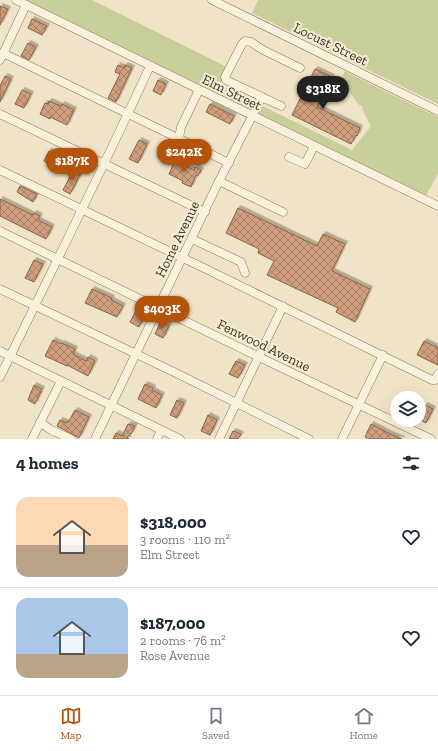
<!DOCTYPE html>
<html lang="en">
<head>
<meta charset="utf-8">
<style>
  body { margin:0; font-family:"Zilla Slab",serif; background:#f2f2f3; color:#1f2937; height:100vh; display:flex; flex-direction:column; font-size:15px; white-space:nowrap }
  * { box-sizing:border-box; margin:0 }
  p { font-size:13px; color:#747a83 }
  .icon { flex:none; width:22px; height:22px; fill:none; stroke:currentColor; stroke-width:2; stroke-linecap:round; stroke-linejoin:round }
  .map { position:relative; height:439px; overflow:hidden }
  .side { display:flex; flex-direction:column; background:#fff; flex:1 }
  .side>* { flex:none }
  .fabs { position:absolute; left:390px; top:391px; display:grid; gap:8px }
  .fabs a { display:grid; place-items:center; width:36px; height:36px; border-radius:50%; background:#fff; box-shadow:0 4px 16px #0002; font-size:20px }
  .price { position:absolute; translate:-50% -34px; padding:0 9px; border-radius:14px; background:#b45309; color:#fff; font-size:13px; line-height:26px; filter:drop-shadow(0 1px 2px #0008) }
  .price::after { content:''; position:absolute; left:50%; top:24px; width:12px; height:9px; margin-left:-6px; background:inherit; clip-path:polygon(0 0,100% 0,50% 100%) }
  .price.active { background:#222; color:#fff }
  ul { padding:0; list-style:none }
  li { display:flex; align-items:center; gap:12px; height:100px; padding:0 16px }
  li+li { border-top:1px solid #e0e1e3 }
  li span { display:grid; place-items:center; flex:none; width:112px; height:80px; border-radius:12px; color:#555 }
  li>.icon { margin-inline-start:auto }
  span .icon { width:48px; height:48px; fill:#fffc; stroke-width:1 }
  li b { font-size:17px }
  h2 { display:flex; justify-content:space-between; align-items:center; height:48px; padding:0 16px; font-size:17px }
  .tabs { display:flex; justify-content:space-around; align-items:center; height:56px; border-top:1px solid #e0e1e3; background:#fff; font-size:11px; color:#747a83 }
  .tabs a { display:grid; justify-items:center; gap:2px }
  .tabs .active { color:#b45309 }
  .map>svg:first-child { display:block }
</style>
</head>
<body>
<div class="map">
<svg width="438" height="439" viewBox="0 0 438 439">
  <defs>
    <pattern id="building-cross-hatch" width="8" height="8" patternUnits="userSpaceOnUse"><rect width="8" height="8" fill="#cf9f7d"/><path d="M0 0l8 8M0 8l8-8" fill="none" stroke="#a98266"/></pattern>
    <filter id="shadow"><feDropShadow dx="2.5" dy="-2.5" stdDeviation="0" flood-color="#0004"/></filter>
  </defs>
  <rect width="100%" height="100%" fill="#f0e4c8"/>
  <!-- green -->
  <g fill="#c9cf9b">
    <polygon points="16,0 92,0 227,67 220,85 352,150 371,126 363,111 362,106 359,105 342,81 344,71 438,117 438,173 426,196"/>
    <polygon points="258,0 438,0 438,104 252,13"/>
  </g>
  <!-- building -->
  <g fill="url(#building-cross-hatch)" stroke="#8d5f41" filter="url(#shadow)">
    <polygon points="0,6 8,9 0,25"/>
    <polygon points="32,19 47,26 42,35 28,28"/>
    <polygon points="28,43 36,47 29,60 21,56"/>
    <polygon points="118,65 124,68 125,65 132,68 116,102 108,98 120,74 115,72"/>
    <polygon points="315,69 332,77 317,107 360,128 357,136 356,135 351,144 292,115"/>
    <polygon points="5,76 11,79 0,102 0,86"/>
    <polygon points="158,80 166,84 161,95 153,91"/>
    <polygon points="22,90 31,94 24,108 15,104"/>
    <polygon points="49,101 61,106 62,104 74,110 67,125 50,117 50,119 40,114 45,103 48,104"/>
    <polygon points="210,104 234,116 230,124 206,112"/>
    <polygon points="139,140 147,144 138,163 129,159"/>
    <polygon points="49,151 58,156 53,166 44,161"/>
    <polygon points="175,161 194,170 195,167 201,170 198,176 196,175 191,187 182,183 183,181 169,174"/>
    <polygon points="74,169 81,173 70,194 63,190"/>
    <polygon points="20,186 37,194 33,202 17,192"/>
    <polygon points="0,199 33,215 34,213 40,216 38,220 52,227 46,239 0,216"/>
    <polygon points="238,208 317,246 323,234 345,244 332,271 370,289 355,322 336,312 338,308 267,275 274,261 258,253 259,249 226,233"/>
    <polygon points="34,260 43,264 34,282 25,278"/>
    <polygon points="92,289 112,298 111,300 123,306 117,317 85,303"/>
    <polygon points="136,311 144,316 139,327 130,322"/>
    <polygon points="161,321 169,326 163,338 155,334"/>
    <polygon points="53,340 61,344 62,343 75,349 73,354 86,361 88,357 95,361 88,376 67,365 67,366 45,356"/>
    <polygon points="424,341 438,348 438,365 417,355"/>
    <polygon points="236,361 245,365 238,378 229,374"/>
    <polygon points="145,384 153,388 152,390 162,395 156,408 138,399"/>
    <polygon points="34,385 42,389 35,404 28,400"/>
    <polygon points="177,400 184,403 177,418 170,415"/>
    <polygon points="425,405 433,409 426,423 419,419"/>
    <polygon points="75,410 89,417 79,438 57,426 60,420 67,423 68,421 69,421"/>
    <polygon points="208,415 217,420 210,435 201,431"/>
    <polygon points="128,424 135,426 131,434 130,434 127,438 129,439 113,439 116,433 122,436"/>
    <polygon points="371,424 390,434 402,439 369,439 365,437"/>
    <polygon points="233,431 241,434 238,439 229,439"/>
  </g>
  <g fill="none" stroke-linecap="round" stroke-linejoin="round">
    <!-- minor casing -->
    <g stroke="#8d765c" stroke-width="9">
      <g id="minor">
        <polyline points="16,0 438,206"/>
        <polyline points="212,0 438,111"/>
        <polyline points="3,53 229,163"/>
        <polyline points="0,60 26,5"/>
        <polyline points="281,106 226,80 225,77 242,44 245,41 251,42 263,50 300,68"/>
        <polyline points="0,114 205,212"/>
        <polyline points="179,138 181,127 199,90"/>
        <polyline points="289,157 305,164 314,146"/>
        <polyline points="0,170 208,270 432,380 435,380 438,374"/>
        <polyline points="219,181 283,212"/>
        <polyline points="0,231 259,357 431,439"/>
        <polyline points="192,239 241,262 245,273"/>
        <polyline points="0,289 174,372 309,439"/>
        <polyline points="0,351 180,439"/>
        <path d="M0,377C50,274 102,171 150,66"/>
        <polyline points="40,422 51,430 71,439"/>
        <polyline points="32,439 61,381"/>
        <polyline points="95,439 219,181 262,97"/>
        <polyline points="157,439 161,430"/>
        <polyline points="219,439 283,306"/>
        <polyline points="342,439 383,355"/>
      </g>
    </g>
    <!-- minor -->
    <use href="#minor" stroke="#faf1dc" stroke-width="8"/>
  </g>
  <g text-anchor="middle" stroke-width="4" stroke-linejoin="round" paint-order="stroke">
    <!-- street labels -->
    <g font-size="14" fill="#3d2e20" stroke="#f7eed8">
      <text transform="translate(331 44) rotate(26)" y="5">Locust Street</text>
      <text transform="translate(232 92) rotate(26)" y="5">Elm Street</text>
      <text transform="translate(177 239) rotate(-64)" y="5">Home Avenue</text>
      <text transform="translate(264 345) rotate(26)" y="5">Fenwood Avenue</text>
    </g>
  </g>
</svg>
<div class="fabs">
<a><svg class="icon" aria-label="layers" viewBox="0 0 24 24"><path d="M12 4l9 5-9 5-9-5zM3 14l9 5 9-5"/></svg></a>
</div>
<b class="price active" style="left:323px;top:110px">$318K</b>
<b class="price" style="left:184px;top:173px">$242K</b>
<b class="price" style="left:72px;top:182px">$187K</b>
<b class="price" style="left:162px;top:330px">$403K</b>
</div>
<section class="side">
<h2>4 homes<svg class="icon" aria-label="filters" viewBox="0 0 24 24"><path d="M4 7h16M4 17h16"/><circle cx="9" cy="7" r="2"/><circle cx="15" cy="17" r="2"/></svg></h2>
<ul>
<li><span style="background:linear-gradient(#ffd9b3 60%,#b9a48a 0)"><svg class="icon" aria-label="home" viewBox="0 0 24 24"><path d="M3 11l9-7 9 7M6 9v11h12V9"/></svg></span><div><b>$318,000</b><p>3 rooms · 110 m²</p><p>Elm Street</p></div><svg class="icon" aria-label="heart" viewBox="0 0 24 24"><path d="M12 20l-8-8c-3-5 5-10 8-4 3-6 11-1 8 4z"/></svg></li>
<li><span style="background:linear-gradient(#a9c7e8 70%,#b9a48a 0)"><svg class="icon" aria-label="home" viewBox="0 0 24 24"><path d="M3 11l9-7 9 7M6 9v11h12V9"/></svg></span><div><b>$187,000</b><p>2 rooms · 76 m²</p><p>Rose Avenue</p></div><svg class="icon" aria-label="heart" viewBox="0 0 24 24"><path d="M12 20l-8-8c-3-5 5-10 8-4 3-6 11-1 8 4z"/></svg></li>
</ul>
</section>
<nav class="tabs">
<a class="active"><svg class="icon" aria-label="map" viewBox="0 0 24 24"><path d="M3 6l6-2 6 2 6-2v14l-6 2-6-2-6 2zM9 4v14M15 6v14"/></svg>Map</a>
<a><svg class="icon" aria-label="saved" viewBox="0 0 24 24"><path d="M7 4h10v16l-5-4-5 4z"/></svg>Saved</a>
<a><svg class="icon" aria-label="home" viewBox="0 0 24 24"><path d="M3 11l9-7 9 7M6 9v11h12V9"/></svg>Home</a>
</nav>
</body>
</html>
